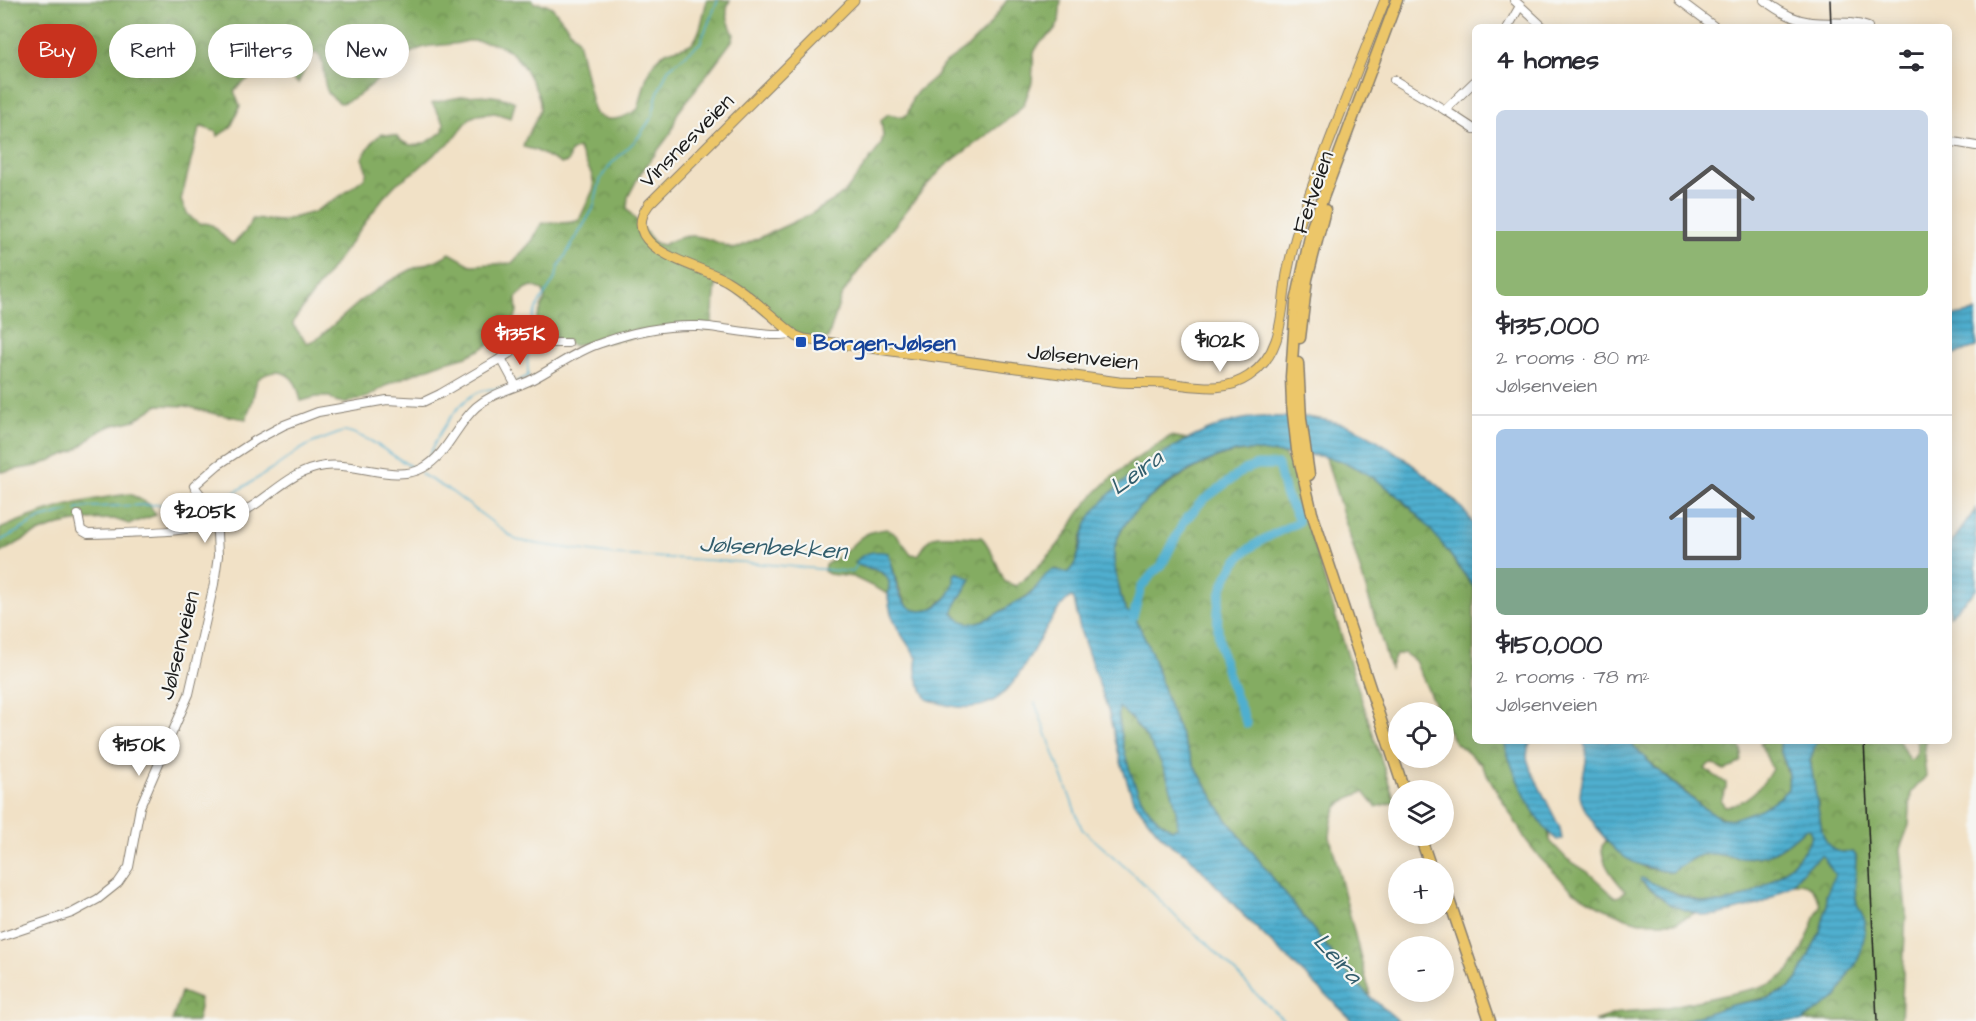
<!DOCTYPE html>
<html lang="en">
<head>
<meta charset="utf-8">
<style>
  body { margin:0; font-family:"Architects Daughter",sans-serif; background:#f7f7f7; color:#2b2b33; height:100vh; display:flex; flex-direction:column; font-size:22px; white-space:nowrap }
  * { box-sizing:border-box; margin:0 }
  p { font-size:20px; color:#7c7c81 }
  .icon { flex:none; width:33px; height:33px; fill:none; stroke:currentColor; stroke-width:2; stroke-linecap:round; stroke-linejoin:round }
  .map { position:relative; flex:1; overflow:hidden }
  .drawer { position:absolute; left:1472px; top:24px; width:480px; height:720px; display:flex; flex-direction:column; background:#fff; border-radius:9px; box-shadow:0 3px 15px #0003 }
  .drawer>* { flex:none }
  .hud { position:absolute; left:18px; top:24px; width:570px; height:54px; display:flex; gap:12px }
  .fabs { position:absolute; left:1388px; top:702px; display:grid; gap:12px }
  .fabs a { display:grid; place-items:center; width:66px; height:66px; border-radius:50%; background:#fff; box-shadow:0 3px 15px #0003; font-size:30px }
  .price { position:absolute; translate:-50% -51px; padding:0 14px; border-radius:21px; background:#fff; color:#222; font-size:20px; line-height:39px; filter:drop-shadow(0 2px 3px #0008) }
  .price::after { content:''; position:absolute; left:50%; top:36px; width:18px; height:14px; margin-left:-9px; background:inherit; clip-path:polygon(0 0,100% 0,50% 100%) }
  .price.selected { background:#c8321e; color:#fff }
  ul { padding:0; list-style:none }
  li { display:grid; align-content:center; gap:12px; height:318px; padding:0 24px }
  li+li { border-top:2px solid #e1e1e2 }
  li span { display:grid; place-items:center; height:186px; border-radius:9px; color:#555 }
  li>.icon { margin-inline-start:auto }
  span .icon { width:108px; height:108px; fill:#fffc; stroke-width:1 }
  li b { font-size:26px }
  h2 { display:flex; justify-content:space-between; align-items:center; height:72px; padding:0 24px; font-size:26px }
  .pill { padding:0 21px; border-radius:27px; background:#fff; box-shadow:0 3px 15px #0003; font-size:21px; line-height:54px }
  .pill.selected { background:#c8321e; color:#fff }
  .map>svg:first-child { display:block }
</style>
</head>
<body>
<div class="map">
<svg width="1976" height="1021" viewBox="0 0 1976 1021">
  <defs>
    <pattern id="forest-crowns" width="20" height="18" patternUnits="userSpaceOnUse" patternTransform="scale(1.5)"><rect width="20" height="18" fill="#84ac62"/><path d="M2 6a3 3 0 1 1 6 0M12 15a3 3 0 1 1 6 0" fill="none" stroke="#6b8b50"/></pattern>
    <pattern id="water-rules" width="6" height="5" patternUnits="userSpaceOnUse" patternTransform="scale(1.5)"><rect width="6" height="5" fill="#50afcf"/><path d="M0 2.5h6" fill="none" stroke="#428ea7"/></pattern>
  </defs>
  <rect width="100%" height="100%" fill="#f6f6f2"/>
  <filter id="ink" filterUnits="userSpaceOnUse"><feTurbulence type="fractalNoise" baseFrequency=".0167" numOctaves="2"/><feDisplacementMap in="SourceGraphic" scale="12" xChannelSelector="R" yChannelSelector="G"/><feConvolveMatrix kernelMatrix="1 2 1 2 8 2 1 2 1" color-interpolation-filters="sRGB"/></filter>
  <filter id="wash" filterUnits="userSpaceOnUse"><feTurbulence type="fractalNoise" baseFrequency=".008" numOctaves="4" result="noise"/><feDisplacementMap in="SourceGraphic" scale="24" xChannelSelector="R" yChannelSelector="G"/><feGaussianBlur stdDeviation="1.35" result="paint"/><feColorMatrix in="noise" values="0 0 0 0 0 0 0 0 0 0 0 0 0 0 0 0 0 1.4 0 .05"/><feComposite in="paint" operator="in"/></filter>
  <g filter="url(#wash)">
    <rect width="100%" height="100%" fill="#f1e1c6"/>
    <!-- forest -->
    <g fill="url(#forest-crowns)" stroke="#50643f" stroke-width="1.5" fill-rule="evenodd">
      <path d="M0,0H532L534,3L546,4L552,7L578,40L594,112C607,125 625,118 638,109C645,88 645,62 668,51C676,47 687,49 694,41C702,31 703,13 707,0H730C723,13 729,22 734,35L732,41L677,114L671,133L640,174L628,197L627,209L655,243L663,245C693,228 705,238 735,249L811,214L836,199L846,191L881,145L883,135L881,120L888,114L904,117L908,113L912,99L918,91L936,76L943,65L968,47L988,27L1007,0H1061L1059,22L1055,30L1039,44L1034,52L1032,82L1024,104L1015,114L945,166L925,187L854,277L841,297L828,339L799,340L719,278L716,286L711,329L686,328L608,342L579,344L575,346L537,332L536,321L545,298L543,290L532,286L525,289L516,298L517,312L511,330L483,348L467,356L442,363L390,383L368,397L344,403L335,401L330,397H316L301,401C299,395 298,387 295,383C285,367 268,371 257,380L252,402L246,419L215,414L186,406L158,405L135,420L111,426L100,431L76,450L37,466L0,472ZM467,41C502,40 517,51 532,82C536,90 541,99 540,109C537,120 529,132 524,142L523,147L535,150L561,164L568,162L570,152L578,148L592,175L594,188L579,220C566,226 553,220 541,224L532,241L512,263L471,265L450,253L437,260L412,269L388,282L364,298L317,339L307,343L293,325L294,320L383,198L396,184L418,169L436,153L452,141L470,118L477,115L495,113L511,118L515,102C489,90 459,96 432,103L444,123L443,131C427,144 412,153 396,136L381,134L373,141L362,158L367,172L364,178L342,195L314,212L281,221L252,219L245,232L233,244C220,238 216,219 200,224C190,219 184,211 181,200L199,129L202,127L217,132L218,136L231,127L240,106L234,91L241,84L269,65L275,66L298,83L313,54L316,53C328,61 320,82 329,94C332,98 337,100 340,103C362,100 389,66 408,54C430,41 446,48 467,41Z"/>
      <path d="M1171,436L1187,439C1171,449 1154,458 1140,469C1120,485 1101,507 1086,527C1076,540 1083,561 1067,573L1056,569C1047,578 1038,587 1028,595C1022,600 1014,603 1008,607C992,617 967,634 953,613L956,604L971,579L955,583C951,595 944,600 934,607C900,629 897,571 888,553L855,563C868,574 883,563 890,584L888,594L853,577L829,574L824,571L825,565C831,561 837,558 842,554C861,539 859,532 887,529L897,535L911,554L918,555C923,550 926,540 933,537C942,534 971,537 981,537C989,542 1000,572 1005,582L1016,586C1035,571 1053,553 1067,533C1072,526 1074,519 1079,513C1102,480 1138,457 1171,436Z"/>
      <path d="M1260,450L1283,454L1293,465L1306,519L1349,660L1395,802L1376,807L1364,792C1336,801 1332,809 1330,837L1370,994L1368,995L1348,974L1225,817L1194,765L1184,742L1170,709L1152,654L1135,618C1123,612 1121,598 1119,587C1116,575 1112,557 1115,546C1123,517 1144,501 1168,485C1197,465 1224,450 1260,450Z"/>
      <path d="M1325,455L1345,463L1363,471L1392,491L1429,526L1474,588V741H1504L1517,779L1538,819L1548,831L1550,841L1567,859L1588,872L1615,897L1620,896L1625,891C1614,878 1601,864 1602,846L1606,841L1645,868L1672,872C1681,867 1690,858 1700,855C1709,852 1718,855 1727,856C1764,862 1780,853 1806,828L1809,829L1812,836C1800,866 1745,906 1712,903C1686,901 1665,885 1640,881L1671,905L1695,913L1677,922H1640L1626,918L1599,906L1573,891L1540,858L1526,840L1481,764L1454,741L1443,722V712H1438L1415,661L1404,653L1396,655L1390,668Z"/>
      <path d="M130,494L149,504L156,515L129,524L114,519L86,520L59,525L32,535L0,553V529C42,510 85,499 130,494Z"/>
      <path d="M1119,706C1137,725 1157,748 1167,772C1173,790 1176,808 1179,827L1172,829C1161,823 1151,814 1144,803C1130,780 1116,733 1119,706Z"/>
      <path d="M1629,741H1738L1742,754L1741,761L1733,767L1724,770L1713,764L1708,765L1705,769L1726,783V788L1721,801L1725,806C1745,805 1763,786 1772,769L1760,743L1764,741H1780C1779,758 1791,771 1788,789C1771,807 1738,828 1713,814C1702,808 1694,799 1684,791C1664,775 1646,760 1629,741Z"/>
      <path d="M1817,741H1899L1909,760C1917,759 1919,747 1916,741H1926L1924,757L1926,776L1911,793L1909,825L1900,849L1906,911L1901,1021H1802L1837,997L1850,971L1856,964L1861,912L1857,904L1854,883L1856,856L1853,852C1834,854 1827,850 1822,831L1810,760Z"/>
      <path d="M1822,855L1836,875L1826,895L1827,905L1820,932L1797,980L1790,988L1769,997L1732,1005L1683,1021H1594L1620,1012L1658,1009L1762,987L1773,983L1790,970L1796,961L1806,941L1820,905C1816,889 1810,882 1793,883L1807,866Z"/>
      <polygon points="181,992 199,999 200,1008 197,1021 172,1021"/>
    </g>
    <!-- water -->
    <g fill="url(#water-rules)" stroke="#366676" stroke-width="1.5" fill-rule="evenodd">
      <polygon points="1976,312 1976,347 1949,356 1949,317"/>
      <path d="M1306,417C1319,419 1334,421 1347,425C1378,435 1458,495 1473,524C1477,532 1474,576 1474,588C1440,539 1404,488 1346,463C1325,454 1306,455 1284,454C1267,453 1252,448 1235,452C1194,461 1126,504 1115,546C1112,557 1116,576 1119,587C1121,598 1123,612 1135,617L1152,654L1170,709L1184,742L1194,765L1225,817L1348,974L1368,995L1399,1021H1353L1248,920L1188,855L1172,846L1157,831L1133,800L1120,759L1108,710L1080,630L1074,599L1071,597C1059,605 1053,618 1045,630C1013,683 1001,727 927,699C919,684 913,674 917,658C908,644 897,631 892,616C890,611 889,603 888,597C888,589 892,582 885,575C876,566 864,570 855,563C862,552 876,550 888,553C895,569 894,593 907,605C926,623 957,596 954,575L957,572L971,579L956,604L953,613C968,635 995,615 1011,605C1016,602 1022,600 1027,597C1036,590 1041,579 1049,572C1055,568 1060,571 1067,573C1083,560 1079,535 1089,519C1118,475 1199,425 1250,418C1268,416 1288,417 1306,417ZM1119,707C1154,738 1175,782 1178,827L1172,829C1161,823 1151,814 1144,803C1132,783 1116,731 1119,707Z"/>
      <polygon points="1976,509 1976,590 1949,616 1949,546"/>
      <path d="M1504,741H1531L1528,748L1527,758L1531,770L1560,828L1562,839L1557,840C1534,823 1511,769 1504,741Z"/>
      <path d="M1583,741H1629L1655,768L1703,808L1720,818L1733,819L1761,809L1780,797L1788,789L1789,773L1780,750V741H1817L1810,760L1822,831C1828,850 1835,854 1853,852L1856,856L1855,892L1857,904L1865,920V932L1862,948L1856,964L1850,971L1837,997L1802,1021H1683L1732,1005L1769,998L1790,988L1797,980L1820,932L1827,905L1826,895L1835,875L1822,855L1807,866L1793,883L1773,897L1758,905L1717,915L1704,916L1671,905L1640,880L1641,878C1664,887 1688,903 1714,903C1747,905 1800,866 1812,836L1809,829L1806,828C1780,852 1765,861 1729,856C1720,855 1711,852 1701,855C1691,857 1681,867 1672,872C1632,867 1615,856 1593,822C1588,815 1581,805 1580,796C1580,777 1592,759 1583,741Z"/>
    </g>
    <g fill="none" stroke-linecap="round" stroke-linejoin="round">
      <!-- stream -->
      <g stroke="#50afcf" stroke-width="1.5">
        <path d="M526,342L525,333C533,322 533,313 540,302C547,290 556,282 558,268L593,209L601,178L611,164L637,139L652,117L657,95L668,69L700,43L718,0"/>
        <polyline points="516,382 528,376 527,349"/>
        <path d="M427,462C434,440 458,398 482,391C487,389 495,389 501,388"/>
        <polyline points="421,474 452,492 516,540 537,544 616,555 741,562 852,572 857,565"/>
        <polyline points="211,507 271,470 298,451 310,444 345,431 353,433 371,441 413,468"/>
        <polyline points="76,510 90,507 175,504 194,512 203,511"/>
        <polyline points="0,541 40,519 70,511"/>
        <polyline points="1035,703 1082,829 1141,881 1181,922 1208,944 1262,1000 1285,1021"/>
      </g>
      <!-- river -->
      <g stroke="#50afcf" stroke-width="9">
        <polyline points="1133,617 1141,588 1153,573 1162,565 1183,523 1202,501 1244,470 1257,465 1278,465"/>
        <path d="M1247,724C1225,672 1196,604 1242,555C1257,540 1279,532 1298,522V518L1285,494L1278,465"/>
      </g>
    </g>
  </g>
  <g filter="url(#ink)">
    <g fill="none" stroke-linecap="round" stroke-linejoin="round">
      <!-- minor casing -->
      <g stroke="#867e71" stroke-width="10">
        <g id="minor">
          <polyline points="1514,0 1543,27"/>
          <polyline points="1679,0 1715,27"/>
          <path d="M1764,0C1778,11 1793,20 1811,22C1831,24 1850,20 1868,27"/>
          <polyline points="1508,27 1520,6"/>
          <polyline points="1394,80 1445,110 1474,82"/>
          <polyline points="1445,110 1474,129"/>
          <polyline points="1948,141 1976,146"/>
          <polyline points="501,358 516,386"/>
          <path d="M78,515L81,530L88,534C132,532 190,535 231,518C266,504 286,471 325,466C356,462 396,483 423,468C447,455 456,425 476,407C493,392 514,389 533,379C556,367 576,351 601,343C631,332 667,325 699,326C721,327 776,340 793,333"/>
          <polyline points="0,937 72,913 98,899 118,883 129,867 140,807 189,694 214,584 218,556 217,533 200,494 194,486 218,465 256,440 284,425 318,412 387,400 423,402 440,394 522,346 544,343 568,343"/>
        </g>
      </g>
      <!-- major casing -->
      <g stroke="#867e71" stroke-width="11">
        <path id="major" d="M854,0L649,204C615,250 701,265 727,281C752,296 773,318 796,336L804,339L1119,382C1135,383 1150,382 1165,383C1194,385 1223,394 1249,376C1284,353 1281,311 1287,274C1296,227 1313,184 1330,140C1348,93 1366,47 1385,0"/>
      </g>
      <!-- highway casing -->
      <g stroke="#867e71" stroke-width="13">
        <g id="highway">
          <polyline points="1397,0 1312,227 1296,302 1291,377 1292,405 1297,450 1312,513 1404,790"/>
          <polyline points="1300,338 1307,279 1325,210"/>
          <polyline points="1298,363 1301,419 1309,475"/>
          <polyline points="1420,836 1431,868"/>
          <polyline points="1443,882 1490,1021"/>
        </g>
      </g>
      <!-- minor -->
      <use href="#minor" stroke="#fff" stroke-width="8"/>
      <!-- major -->
      <use href="#major" stroke="#ecc669" stroke-width="9"/>
      <!-- highway -->
      <use href="#highway" stroke="#ecc669" stroke-width="10"/>
      <!-- rail -->
      <g stroke="#1c1c1c" stroke-width="1.5">
        <polyline points="1830,0 1831,27"/>
        <polyline points="1864,741 1877,1021"/>
      </g>
    </g>
  </g>
  <!-- markers -->
  <rect fill="#1a4fb4" stroke="#f6f6f2" stroke-width="2" x="795" y="336" width="12" height="12" rx="3"/>
  <g text-anchor="middle" stroke-width="4.5" stroke-linejoin="round" paint-order="stroke">
    <!-- street labels -->
    <g font-size="22" fill="#1c1c1c" stroke="#f6f6f2">
      <text transform="translate(686 140) rotate(-45)" y="8">Vinsnesveien</text>
      <text transform="translate(1312 192) rotate(-71)" y="8">Fetveien</text>
      <text transform="translate(1083 356) rotate(6)" y="8">Jølsenveien</text>
      <text transform="translate(178 645) rotate(-76)" y="8">Jølsenveien</text>
    </g>
    <!-- transit labels -->
    <g font-size="22" font-weight="bold" fill="#164399" stroke="#f6f6f2" text-anchor="start">
      <text x="813" y="350">Borgen-Jølsen</text>
    </g>
    <!-- water labels -->
    <g font-size="24" font-style="italic" fill="#335e6d" stroke="#f6f6f2">
      <text transform="translate(1136 472) rotate(-36)" y="8">Leira</text>
      <text transform="translate(773 547) rotate(3)" y="8">Jølsenbekken</text>
      <text transform="translate(1338 958) rotate(47)" y="8">Leira</text>
    </g>
  </g>
</svg>
<div class="fabs">
<a><svg class="icon" aria-label="locate" viewBox="0 0 24 24"><circle cx="12" cy="12" r="6"/><path d="M12 2v4M12 18v4M2 12h4M18 12h4"/></svg></a>
<a><svg class="icon" aria-label="layers" viewBox="0 0 24 24"><path d="M12 4l9 5-9 5-9-5zM3 14l9 5 9-5"/></svg></a>
<a>+</a>
<a>−</a>
</div>
<b class="price selected" style="left:520px;top:366px">$135K</b>
<b class="price" style="left:1220px;top:373px">$102K</b>
<b class="price" style="left:205px;top:544px">$205K</b>
<b class="price" style="left:139px;top:777px">$150K</b>
<div class="hud">
<a class="pill selected">Buy</a>
<a class="pill">Rent</a>
<a class="pill">Filters</a>
<a class="pill">New</a>
</div>
<section class="drawer">
<h2>4 homes<svg class="icon" aria-label="filters" viewBox="0 0 24 24"><path d="M4 7h16M4 17h16"/><circle cx="9" cy="7" r="2"/><circle cx="15" cy="17" r="2"/></svg></h2>
<ul>
<li><span style="background:linear-gradient(#c9d6e8 65%,#8fb573 0)"><svg class="icon" aria-label="home" viewBox="0 0 24 24"><path d="M3 11l9-7 9 7M6 9v11h12V9"/></svg></span><div><b>$135,000</b><p>2 rooms · 80 m²</p><p>Jølsenveien</p></div></li>
<li><span style="background:linear-gradient(#a9c7e8 75%,#7fa58c 0)"><svg class="icon" aria-label="home" viewBox="0 0 24 24"><path d="M3 11l9-7 9 7M6 9v11h12V9"/></svg></span><div><b>$150,000</b><p>2 rooms · 78 m²</p><p>Jølsenveien</p></div></li>
</ul>
</section>
</div>
</body>
</html>
